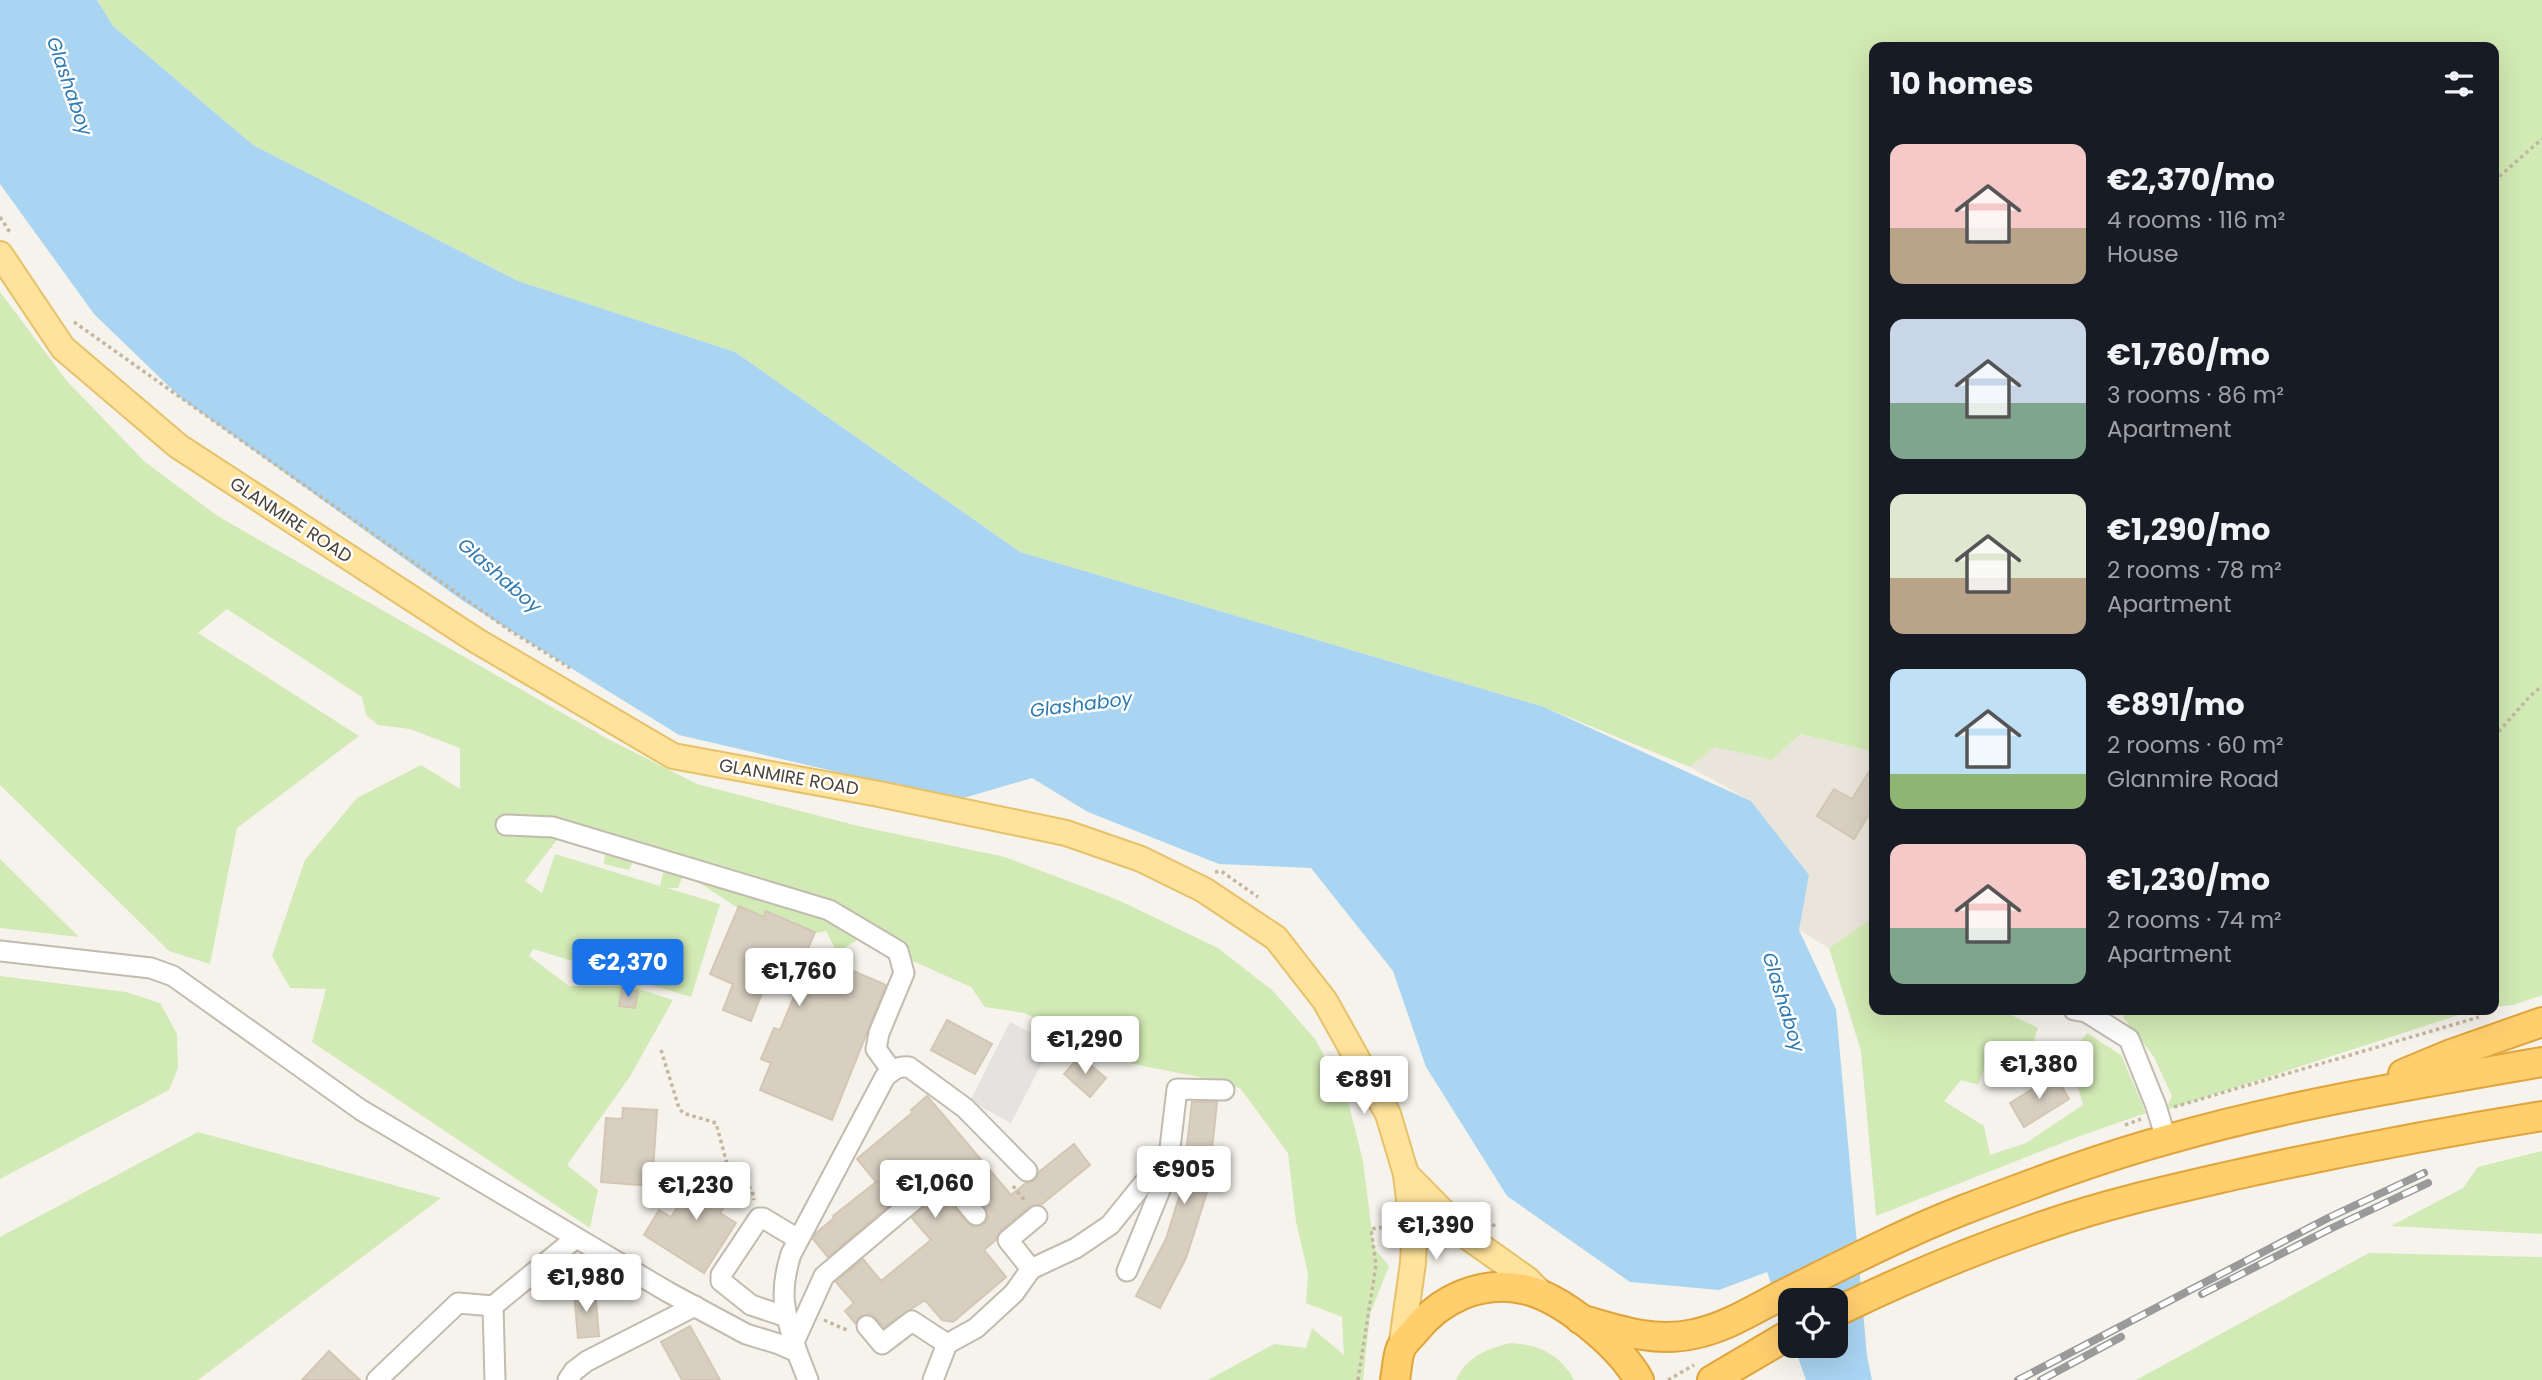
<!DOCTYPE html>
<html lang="en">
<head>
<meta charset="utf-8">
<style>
  body { margin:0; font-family:Poppins,sans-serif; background:#242831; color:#f1f3f6; height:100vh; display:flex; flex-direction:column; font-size:26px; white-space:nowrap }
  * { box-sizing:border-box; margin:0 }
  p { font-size:23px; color:#9ea1a6 }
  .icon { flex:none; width:38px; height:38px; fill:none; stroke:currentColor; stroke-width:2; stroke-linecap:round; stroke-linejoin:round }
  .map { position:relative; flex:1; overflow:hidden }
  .panel { position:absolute; left:1869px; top:42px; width:630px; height:973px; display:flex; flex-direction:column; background:#171b24; border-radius:14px; box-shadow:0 7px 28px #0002 }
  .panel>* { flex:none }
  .controls { position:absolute; left:1778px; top:1288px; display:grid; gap:14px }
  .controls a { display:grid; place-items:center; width:70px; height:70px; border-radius:14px; background:#171b24; box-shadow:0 7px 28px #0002; font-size:35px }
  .price { position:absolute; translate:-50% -60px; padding:0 16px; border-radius:7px; background:#fff; color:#222; font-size:23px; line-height:46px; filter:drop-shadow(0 2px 4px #0008) }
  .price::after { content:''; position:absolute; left:50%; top:42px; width:21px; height:16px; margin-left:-10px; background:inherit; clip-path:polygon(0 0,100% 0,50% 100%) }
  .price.current { background:#1a73e8; color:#fff }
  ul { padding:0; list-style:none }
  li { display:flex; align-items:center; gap:21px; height:175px; padding:0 21px }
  li span { display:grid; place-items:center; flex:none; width:196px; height:140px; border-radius:14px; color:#555 }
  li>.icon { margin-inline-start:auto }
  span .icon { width:84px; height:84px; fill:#fffc; stroke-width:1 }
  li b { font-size:30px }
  h2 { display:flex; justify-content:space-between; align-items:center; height:84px; padding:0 21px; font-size:30px }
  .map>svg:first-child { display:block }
</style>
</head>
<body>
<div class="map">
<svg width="2542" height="1380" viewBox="0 0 2542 1380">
  <rect width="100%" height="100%" fill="#f6f3ec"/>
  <!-- residential -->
  <polygon fill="#eae5da" points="1799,734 1874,752 1874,917 1829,948 1799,930 1809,875 1751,801 1690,767 1715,747 1772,760"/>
  <!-- green -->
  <g fill="#d2eab5" fill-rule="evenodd">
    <polygon points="97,0 2542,0 2542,995 2513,1005 2494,1007 2494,47 1874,47 1874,752 1800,734 1772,760 1715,747 1690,767 1544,707 1020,552 735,352 518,281 253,145 113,26"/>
    <path d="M0,292L67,381L145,462L219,517L608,739L697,784L858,826L1005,857L1118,900L1218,948L1273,991L1315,1039L1347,1097L1363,1161L1374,1248L1389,1266L1370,1314L1363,1380H1208L1274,1344L1306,1348L1312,1328L1344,1355L1342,1317L1306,1303L1308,1274L1296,1221L1288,1153L1240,1088L1199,1077L1133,1064L1024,1013L985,1007L971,987L861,938L837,952L826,931L798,937L794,921L744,912L684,873L678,888H667L720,904L691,997L533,949L529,956L569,986H630L673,1000L629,1078L567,1165L598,1190L590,1228L312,1042L326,989L290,988L272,956L305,860L357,798L421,765L460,789V748L410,729L378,725L366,715L362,697L227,609L198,633L359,736L237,828L210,964L169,951L0,785ZM557,840L606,844L604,864L629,870L639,849L665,865L660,886L555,854L542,893L525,881Z"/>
    <polygon points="0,859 79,937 0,928"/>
    <polygon points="1874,917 1874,1010 2001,1010 2038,1028 2030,1052 1986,1064 1978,1085 1961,1080 1944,1101 1984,1126 1990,1155 2026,1143 2083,1105 2070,1057 2087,1033 2121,1055 2146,1113 2080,1136 1876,1216 1861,1051 1829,948"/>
    <polygon points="0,976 126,992 160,1003 177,1034 178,1068 169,1090 0,1179"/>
    <polygon points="2122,1010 2474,1010 2166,1110 2172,1096 2154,1057 2123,1017"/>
    <polygon points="198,1132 441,1198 198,1380 0,1380 0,1237"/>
    <polygon points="2542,1151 2542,1234 2391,1226 2463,1188 2478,1167"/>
    <polygon points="2369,1253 2542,1257 2542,1380 2136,1380"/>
    <path d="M1511,1343C1539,1345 1560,1354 1574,1380H1456C1466,1357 1488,1348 1511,1343Z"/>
  </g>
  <!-- parking -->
  <polygon fill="#e5e3e0" points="1010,1022 1052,1044 1011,1123 970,1101"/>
  <!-- water -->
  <polygon fill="#a9d4f2" points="0,0 97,0 113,26 253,145 518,281 735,352 1020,552 1544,707 1751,801 1809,875 1799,930 1836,1009 1867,1356 1872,1380 1806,1380 1794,1346 1836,1346 1836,1300 1790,1300 1790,1336 1767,1272 1719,1290 1630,1282 1507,1196 1426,1067 1393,971 1311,868 1219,864 1088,812 1032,778 957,800 679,735 463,601 181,398 94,314 0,184"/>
  <!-- building -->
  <g fill="#d8cfc1" stroke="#d3c7b4" stroke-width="2">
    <polygon points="1874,764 1874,806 1854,839 1817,816 1834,789 1852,799"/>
    <polygon points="739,906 764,917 766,911 815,932 807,951 886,985 832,1120 760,1090 771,1063 761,1059 774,1028 780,1030 797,990 768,977 751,1021 723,1010 733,984 710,974"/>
    <polygon points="622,989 638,992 635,1008 619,1006"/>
    <polygon points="947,1020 992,1044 975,1074 931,1050"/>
    <polygon points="1080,1056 1106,1078 1090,1097 1064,1074"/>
    <polygon points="2055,1075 2069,1099 2024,1127 2010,1103"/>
    <polygon points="927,1096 1011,1195 1026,1183 1035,1180 1039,1172 1074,1144 1090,1165 1042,1204 1029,1207 1000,1231 996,1240 984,1250 1006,1277 953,1322 942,1320 925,1300 884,1327 872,1314 860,1316 855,1323 845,1311 854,1303 836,1282 863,1259 881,1281 931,1240 912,1218 930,1202 946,1200 972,1227 983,1225 988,1219 986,1208 977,1197 981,1194 959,1167 950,1174 917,1182 828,1257 813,1239 816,1233 834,1218 833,1216 876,1182 857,1159 913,1112 911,1110"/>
    <polygon points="1192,1102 1217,1102 1209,1179 1211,1180 1186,1258 1160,1308 1136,1296 1166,1239 1190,1162 1185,1162"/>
    <polygon points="623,1108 657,1110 652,1186 601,1182 606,1118 622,1119"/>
    <polygon points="702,1167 736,1188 720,1213 736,1223 704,1273 644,1235 659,1210 671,1217"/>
    <polygon points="595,1290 599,1336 578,1338 574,1292"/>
    <polygon points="690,1326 720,1380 682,1380 661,1342"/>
    <polygon points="329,1351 348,1369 360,1380 302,1380"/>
  </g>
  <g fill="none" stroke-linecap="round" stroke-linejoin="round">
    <!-- minor casing -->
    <g stroke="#c2bbae" stroke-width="23">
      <g id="minor">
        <polyline points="506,825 553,827 829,910 898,951 904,973 879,1033 876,1049 892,1071"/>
        <polyline points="0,951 151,968 173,976 361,1110 668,1292 746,1334 779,1344 797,1352 808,1380"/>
        <polyline points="2074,1010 2086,1012 2129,1039 2156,1106 2166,1139"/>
        <polyline points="1031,1269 1008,1240 1037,1216"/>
        <polyline points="1127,1271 1167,1173 1177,1089 1224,1090"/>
        <polyline points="493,1306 495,1380"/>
        <polyline points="787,1317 751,1305 721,1281 721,1275 759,1218 763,1218 798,1239"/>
        <polyline points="867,1326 882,1344 912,1321 947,1344"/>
        <polyline points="794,1342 824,1276 925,1191 952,1186 976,1215"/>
        <path d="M797,1352C785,1313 778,1295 791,1254L885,1077C893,1070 898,1066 909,1067L965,1108L1027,1171"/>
        <polyline points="377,1380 458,1303 493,1306 576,1238"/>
        <polyline points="568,1380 574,1371 587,1361 695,1306"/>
        <polyline points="933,1380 947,1344 976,1328 1014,1293 1031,1269 1076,1248 1110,1225 1144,1183 1167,1173"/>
      </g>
    </g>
    <!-- major casing -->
    <g stroke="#e6c16a" stroke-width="28">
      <g id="major">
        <polyline points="0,254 63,348 178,446 477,641 673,756 879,794 1066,833 1141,859 1204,890 1276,938 1325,1001 1388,1114 1406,1174 1414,1242 1413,1263 1401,1348"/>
        <polyline points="1406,1174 1469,1238 1527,1279 1544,1296"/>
      </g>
    </g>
    <!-- highway casing -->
    <g stroke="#e0a43c" stroke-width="32">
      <g id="highway">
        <polyline points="2403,1074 2451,1054 2542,1022"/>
        <path d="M1836,1312C1904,1279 1975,1249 2046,1225C2106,1204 2169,1190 2230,1176C2334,1153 2437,1133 2542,1116"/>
        <path d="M1580,1319C1618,1330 1654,1343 1694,1334C1728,1327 1756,1308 1786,1293C1844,1264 1902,1234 1963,1210C2031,1184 2099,1158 2169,1139C2291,1104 2417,1084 2542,1062"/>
        <path d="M1395,1380C1397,1370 1397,1357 1401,1348C1404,1342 1411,1336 1415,1331C1440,1299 1481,1280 1523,1289C1562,1297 1620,1346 1639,1380"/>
        <polyline points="1712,1380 1790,1334"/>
      </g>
    </g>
    <!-- path -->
    <g stroke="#c4b79f" stroke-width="3.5" stroke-dasharray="3.5 3.5" stroke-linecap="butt">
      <polyline points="2494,181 2542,139"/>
      <polyline points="0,217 11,234"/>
      <polyline points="74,322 509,630 570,668"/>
      <polyline points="2494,737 2530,696 2542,686"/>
      <polyline points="1215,872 1221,871 1258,897"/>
      <polyline points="661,1050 679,1108 683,1113 716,1123 727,1164 752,1190 754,1200"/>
      <polyline points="2174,1107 2479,1017"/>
      <polyline points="2125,1125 2141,1119"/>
      <polyline points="1013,1186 1026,1202"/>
      <polyline points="1476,1211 1497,1228"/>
      <polyline points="824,1320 849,1331"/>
      <polyline points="1358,1380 1376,1265 1371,1229 1391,1226"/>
      <polyline points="1668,1380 1694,1365"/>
    </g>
    <!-- minor -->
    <use href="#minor" stroke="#fff" stroke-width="19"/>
    <!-- major -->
    <use href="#major" stroke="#ffe39c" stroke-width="24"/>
    <!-- highway -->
    <use href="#highway" stroke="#ffcf6e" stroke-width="28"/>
    <!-- rail casing -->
    <g stroke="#9a9a9a" stroke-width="8">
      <g id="rail">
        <polyline points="2202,1294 2332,1228 2428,1183"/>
        <polyline points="2018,1380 2328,1218 2424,1173"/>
        <polyline points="2041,1380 2121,1337"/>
      </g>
    </g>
    <!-- rail -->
    <use href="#rail" stroke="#fff" stroke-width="5" stroke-dasharray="16" stroke-linecap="butt"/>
  </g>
  <g text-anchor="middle" stroke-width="5" stroke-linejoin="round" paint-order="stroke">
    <!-- street labels -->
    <g font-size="18" fill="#4b4439" stroke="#fff">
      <text transform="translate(291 520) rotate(33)" y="6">GLANMIRE ROAD</text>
      <text transform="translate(789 777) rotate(10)" y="6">GLANMIRE ROAD</text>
    </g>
    <!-- water labels -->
    <g font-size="19" font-style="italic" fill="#2e7ab2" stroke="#fff">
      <text transform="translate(70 86) rotate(71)" y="7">Glashaboy</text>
      <text transform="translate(500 575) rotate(41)" y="7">Glashaboy</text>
      <text transform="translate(1081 704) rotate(-7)" y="7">Glashaboy</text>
      <text transform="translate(1784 1002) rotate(73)" y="7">Glashaboy</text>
    </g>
  </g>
</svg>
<div class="controls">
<a><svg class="icon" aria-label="locate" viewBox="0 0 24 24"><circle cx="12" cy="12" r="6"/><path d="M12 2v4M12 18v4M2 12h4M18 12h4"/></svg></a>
</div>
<b class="price current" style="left:628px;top:999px">€2,370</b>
<b class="price" style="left:799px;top:1008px">€1,760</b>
<b class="price" style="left:1085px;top:1076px">€1,290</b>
<b class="price" style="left:2039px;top:1101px">€1,380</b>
<b class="price" style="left:1364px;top:1116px">€891</b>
<b class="price" style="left:1184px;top:1206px">€905</b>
<b class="price" style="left:935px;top:1220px">€1,060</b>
<b class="price" style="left:696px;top:1222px">€1,230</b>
<b class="price" style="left:1436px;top:1262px">€1,390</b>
<b class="price" style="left:586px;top:1314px">€1,980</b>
<section class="panel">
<h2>10 homes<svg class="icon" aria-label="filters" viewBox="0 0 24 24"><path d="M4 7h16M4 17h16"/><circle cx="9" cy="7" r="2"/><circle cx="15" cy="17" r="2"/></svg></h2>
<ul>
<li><span style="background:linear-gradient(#f6c9c9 60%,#b9a48a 0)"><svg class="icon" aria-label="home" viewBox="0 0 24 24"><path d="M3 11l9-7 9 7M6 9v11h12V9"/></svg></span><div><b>€2,370/mo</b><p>4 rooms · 116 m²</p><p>House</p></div></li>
<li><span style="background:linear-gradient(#c9d6e8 60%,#7fa58c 0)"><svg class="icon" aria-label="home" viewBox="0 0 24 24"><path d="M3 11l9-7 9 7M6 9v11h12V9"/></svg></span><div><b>€1,760/mo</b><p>3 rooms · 86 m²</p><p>Apartment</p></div></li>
<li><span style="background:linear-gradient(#dfe7d0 60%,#b9a48a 0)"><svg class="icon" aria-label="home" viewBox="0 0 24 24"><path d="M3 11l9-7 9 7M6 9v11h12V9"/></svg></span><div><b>€1,290/mo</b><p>2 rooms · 78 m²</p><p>Apartment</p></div></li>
<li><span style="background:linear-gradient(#bfe0f5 75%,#8fb573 0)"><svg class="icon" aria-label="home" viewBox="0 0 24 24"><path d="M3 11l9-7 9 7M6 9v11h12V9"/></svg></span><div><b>€891/mo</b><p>2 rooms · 60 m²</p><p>Glanmire Road</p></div></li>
<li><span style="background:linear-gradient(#f6c9c9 60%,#7fa58c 0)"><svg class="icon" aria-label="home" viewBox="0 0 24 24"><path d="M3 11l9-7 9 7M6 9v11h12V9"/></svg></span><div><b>€1,230/mo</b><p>2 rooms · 74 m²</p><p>Apartment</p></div></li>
</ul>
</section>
</div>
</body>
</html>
